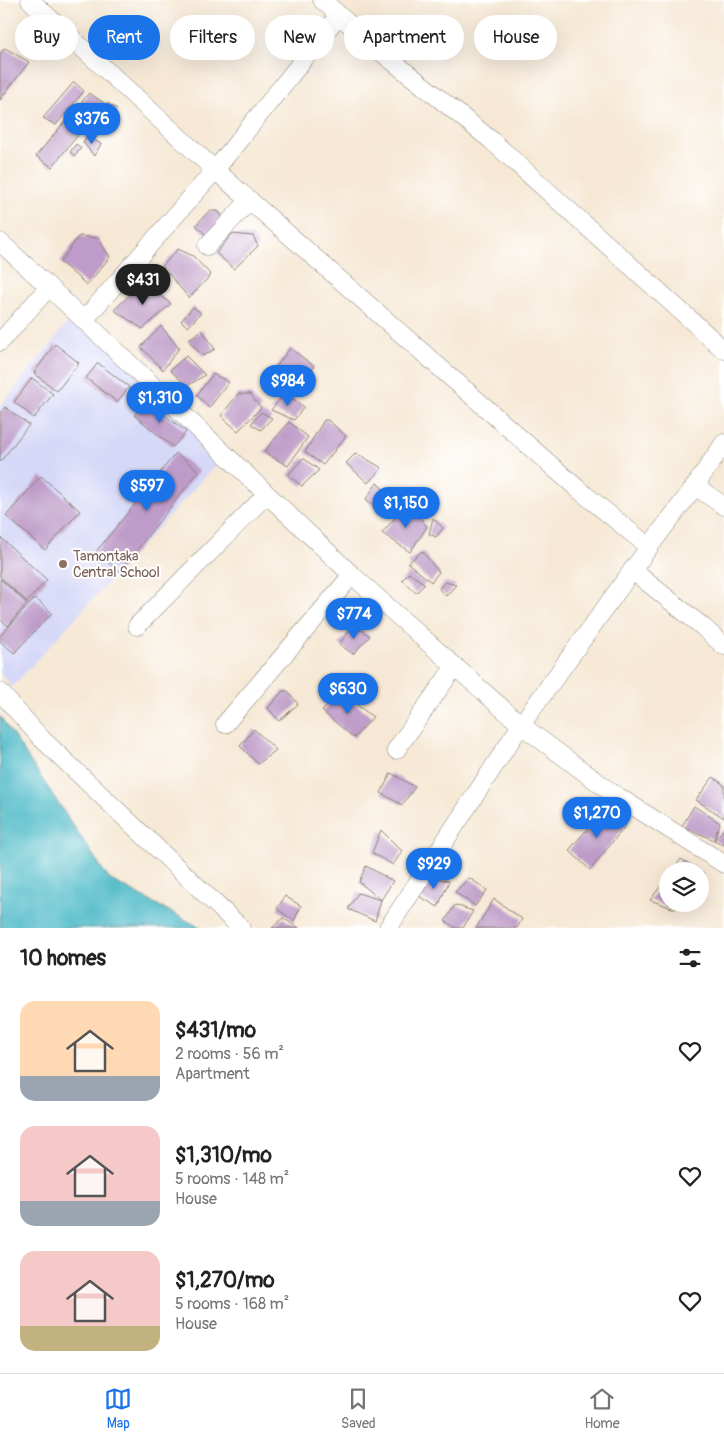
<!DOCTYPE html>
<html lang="en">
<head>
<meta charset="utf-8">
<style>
  body { margin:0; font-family:Pangolin,sans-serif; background:#f2f2f2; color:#222; height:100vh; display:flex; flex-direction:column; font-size:19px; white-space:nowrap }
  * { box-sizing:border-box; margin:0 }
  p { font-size:16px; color:#767676 }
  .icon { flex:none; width:28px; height:28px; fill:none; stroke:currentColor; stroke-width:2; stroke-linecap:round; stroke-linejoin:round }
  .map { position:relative; height:928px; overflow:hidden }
  .panel { display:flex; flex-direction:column; background:#fff; flex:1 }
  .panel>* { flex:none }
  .top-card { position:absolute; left:15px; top:15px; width:695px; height:45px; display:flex; gap:10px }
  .fabs { position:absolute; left:659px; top:862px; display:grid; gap:10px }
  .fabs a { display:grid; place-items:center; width:50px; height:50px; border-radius:50%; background:#fff; box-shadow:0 5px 20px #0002; font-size:25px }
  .price { position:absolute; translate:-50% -42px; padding:0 11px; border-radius:18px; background:#1a73e8; color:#fff; font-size:16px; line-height:32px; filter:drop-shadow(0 1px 2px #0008) }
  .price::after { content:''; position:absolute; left:50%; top:30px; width:15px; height:11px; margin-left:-8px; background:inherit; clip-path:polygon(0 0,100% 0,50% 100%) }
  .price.selected { background:#222; color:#fff }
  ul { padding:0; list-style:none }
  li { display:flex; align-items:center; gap:15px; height:125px; padding:0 20px }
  li span { display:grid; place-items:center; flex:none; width:140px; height:100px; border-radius:15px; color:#555 }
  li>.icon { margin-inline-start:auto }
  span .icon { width:60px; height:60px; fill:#fffc; stroke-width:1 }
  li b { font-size:21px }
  h2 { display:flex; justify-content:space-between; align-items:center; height:60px; padding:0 20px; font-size:21px }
  .chip { padding:0 18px; border-radius:22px; background:#fff; box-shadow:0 5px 20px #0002; font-size:18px; line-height:45px }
  .chip.selected { background:#1a73e8; color:#fff }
  .tab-bar { display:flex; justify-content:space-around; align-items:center; height:70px; border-top:1px solid #e0e0e0; background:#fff; font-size:14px; color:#767676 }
  .tab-bar a { display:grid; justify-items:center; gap:2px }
  .tab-bar .selected { color:#1a73e8 }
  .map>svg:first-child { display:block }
</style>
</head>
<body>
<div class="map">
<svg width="724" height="928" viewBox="0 0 724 928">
  <rect width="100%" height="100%" fill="#fff"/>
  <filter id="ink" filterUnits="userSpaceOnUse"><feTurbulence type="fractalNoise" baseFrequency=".02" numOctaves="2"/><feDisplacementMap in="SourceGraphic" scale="10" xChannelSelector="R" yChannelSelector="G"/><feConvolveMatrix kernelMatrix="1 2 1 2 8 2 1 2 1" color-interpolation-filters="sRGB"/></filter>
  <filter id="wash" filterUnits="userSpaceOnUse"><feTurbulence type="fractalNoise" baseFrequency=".0096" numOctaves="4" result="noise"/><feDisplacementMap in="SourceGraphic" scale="20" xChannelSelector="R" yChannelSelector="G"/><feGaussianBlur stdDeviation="1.12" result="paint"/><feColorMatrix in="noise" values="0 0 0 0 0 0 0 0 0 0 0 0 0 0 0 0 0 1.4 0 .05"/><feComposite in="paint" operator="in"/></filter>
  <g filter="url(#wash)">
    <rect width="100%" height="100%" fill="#f6e8d4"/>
    <!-- built -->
    <polygon fill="#d6d8f8" points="75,314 224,456 12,687 0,672 0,406"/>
    <!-- water -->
    <polygon fill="#4dbac7" stroke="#346b72" points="0,716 109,879 201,928 0,928"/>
    <g id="blocks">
      <!-- building -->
      <g fill="#be9bc8">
        <polygon points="5,48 29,62 0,100 0,54"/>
        <polygon points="74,82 84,91 56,125 43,118"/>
        <polygon points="89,93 104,103 52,167 36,156"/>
        <polygon points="107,103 117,109 111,117 102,112"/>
        <polygon points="99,115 108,122 97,136 89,129"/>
        <polygon points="87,136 101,144 94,156 83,142"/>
        <polygon points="76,144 81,148 75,156 70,152"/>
        <polygon points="209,211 218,211 226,221 209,238 196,225"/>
        <polygon points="232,234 253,236 258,246 234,269 216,253"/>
        <polygon points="79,236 98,238 110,257 87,285 60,262"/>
        <polygon points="178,249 193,256 211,275 189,298 162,266"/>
        <polygon points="143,282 171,304 143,329 114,310"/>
        <polygon points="193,307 201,313 188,327 181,321"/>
        <polygon points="161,326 179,348 163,370 141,347"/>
        <polygon points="202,330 215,349 203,356 188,340"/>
        <polygon points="55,344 79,363 57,391 34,373"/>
        <polygon points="290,348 314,366 301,394 273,371"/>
        <polygon points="186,356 205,375 187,386 170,370"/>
        <polygon points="98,363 129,387 117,402 86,378"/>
        <polygon points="213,374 229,382 209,408 197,395"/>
        <polygon points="32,378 53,394 34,418 14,402"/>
        <polygon points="285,393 304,407 294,420 271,410"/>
        <polygon points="238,394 250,394 261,408 238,431 221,416"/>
        <polygon points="146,400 186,432 173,447 134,415"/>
        <polygon points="5,407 29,425 0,462 0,413"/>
        <polygon points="261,412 272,418 261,430 251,424"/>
        <polygon points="324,420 328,420 346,436 323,465 305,452"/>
        <polygon points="289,422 308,437 288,466 264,452"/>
        <polygon points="176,453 199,471 120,571 95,553"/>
        <polygon points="356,453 382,468 368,483 346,463"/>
        <polygon points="303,458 319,470 302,486 288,475"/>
        <polygon points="41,476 80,511 45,550 6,516"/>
        <polygon points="377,483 391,496 379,512 366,499"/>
        <polygon points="402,510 415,511 427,527 410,552 382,533"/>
        <polygon points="433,518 443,528 436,537 429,534"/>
        <polygon points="0,537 47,580 27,602 0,577"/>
        <polygon points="422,551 439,572 431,582 408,563"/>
        <polygon points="409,573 425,584 416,593 402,580"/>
        <polygon points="0,579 27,603 8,626 0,619"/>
        <polygon points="445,582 456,585 446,596 439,589"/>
        <polygon points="35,598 52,613 14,653 0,641 0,636"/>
        <polygon points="354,625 370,636 353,654 339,644"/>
        <polygon points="283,691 288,691 298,704 279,721 268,708"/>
        <polygon points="341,693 373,717 354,738 322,711"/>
        <polygon points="254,729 276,750 258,764 240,746"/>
        <polygon points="391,773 415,787 402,805 381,793"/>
        <polygon points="713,777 724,785 724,818 696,800"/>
        <polygon points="694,806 720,823 714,840 682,826"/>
        <polygon points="605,809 626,825 590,870 569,850"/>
        <polygon points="724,829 724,845 714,840"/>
        <polygon points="381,830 402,851 393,865 372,853"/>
        <polygon points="681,859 704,874 700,879 700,871 672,871"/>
        <polygon points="366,866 393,881 381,900 375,921 348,909 358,893 381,900 359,882"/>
        <polygon points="430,876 449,881 438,907 417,895"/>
        <polygon points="668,877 668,904 679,904 675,909 650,900"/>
        <polygon points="469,878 487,890 475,906 455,892"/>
        <polygon points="285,896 301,906 294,921 277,909"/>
        <polygon points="494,899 522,919 517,928 476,928"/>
        <polygon points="455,905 473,911 463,928 456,928 445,921"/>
        <polygon points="283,918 299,928 272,928"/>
      </g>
    </g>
  </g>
  <g filter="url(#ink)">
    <use href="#blocks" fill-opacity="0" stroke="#898278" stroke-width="1"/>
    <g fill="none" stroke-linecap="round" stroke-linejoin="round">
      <!-- minor casing -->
      <g stroke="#898278" stroke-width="19">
        <g id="minor">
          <polyline points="30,0 215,170 578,489 649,547"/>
          <polyline points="322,0 376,48 491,140 724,350"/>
          <polyline points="0,242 49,287 352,575 521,725 611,792 724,864"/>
          <polyline points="207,246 250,200"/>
          <polyline points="84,320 215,170 339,15"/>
          <polyline points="0,342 49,287"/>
          <polyline points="695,486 724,506"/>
          <polyline points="632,570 703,627 724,646"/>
          <polyline points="137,626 267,494"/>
          <polyline points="0,692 42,739 241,928"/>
          <polyline points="225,724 352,575"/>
          <polyline points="396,750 455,666"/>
          <polyline points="388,928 521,725 649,547 695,486 724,443"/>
        </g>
      </g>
      <!-- minor -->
      <use href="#minor" stroke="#fff" stroke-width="18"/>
    </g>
  </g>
  <!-- markers -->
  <circle fill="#8d6e63" stroke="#fff" stroke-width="2" cx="63" cy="564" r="5"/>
  <g text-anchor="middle" stroke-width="4" stroke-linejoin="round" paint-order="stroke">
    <!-- education labels -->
    <g font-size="14" fill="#785e54" stroke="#fff" text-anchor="start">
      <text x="73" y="561">Tamontaka<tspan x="73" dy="16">Central School</tspan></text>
    </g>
  </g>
</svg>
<div class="fabs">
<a><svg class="icon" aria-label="layers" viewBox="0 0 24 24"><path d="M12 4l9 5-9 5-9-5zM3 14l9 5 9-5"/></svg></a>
</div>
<b class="price" style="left:92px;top:145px">$376</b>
<b class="price selected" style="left:143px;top:306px">$431</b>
<b class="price" style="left:288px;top:407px">$984</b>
<b class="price" style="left:160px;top:424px">$1,310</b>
<b class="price" style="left:147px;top:512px">$597</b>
<b class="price" style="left:406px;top:529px">$1,150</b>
<b class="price" style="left:354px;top:640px">$774</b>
<b class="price" style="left:348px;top:715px">$630</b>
<b class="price" style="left:597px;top:839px">$1,270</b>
<b class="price" style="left:434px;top:890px">$929</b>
<div class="top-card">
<a class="chip">Buy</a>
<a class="chip selected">Rent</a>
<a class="chip">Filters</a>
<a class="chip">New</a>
<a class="chip">Apartment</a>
<a class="chip">House</a>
</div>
</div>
<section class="panel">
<h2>10 homes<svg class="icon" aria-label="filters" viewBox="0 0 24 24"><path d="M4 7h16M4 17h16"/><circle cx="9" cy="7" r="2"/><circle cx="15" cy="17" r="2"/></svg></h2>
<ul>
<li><span style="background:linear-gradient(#ffd9b3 75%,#9aa5b1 0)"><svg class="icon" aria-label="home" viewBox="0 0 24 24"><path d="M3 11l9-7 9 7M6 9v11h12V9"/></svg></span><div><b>$431/mo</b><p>2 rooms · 56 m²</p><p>Apartment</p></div><svg class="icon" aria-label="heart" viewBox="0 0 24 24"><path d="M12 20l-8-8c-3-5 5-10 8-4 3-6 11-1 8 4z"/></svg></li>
<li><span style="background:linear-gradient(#f6c9c9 75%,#9aa5b1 0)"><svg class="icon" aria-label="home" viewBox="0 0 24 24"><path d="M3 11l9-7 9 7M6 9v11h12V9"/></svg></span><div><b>$1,310/mo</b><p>5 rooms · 148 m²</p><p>House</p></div><svg class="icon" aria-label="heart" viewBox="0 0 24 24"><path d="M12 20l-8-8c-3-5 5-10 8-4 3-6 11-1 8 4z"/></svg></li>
<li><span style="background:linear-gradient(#f6c9c9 75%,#c2b280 0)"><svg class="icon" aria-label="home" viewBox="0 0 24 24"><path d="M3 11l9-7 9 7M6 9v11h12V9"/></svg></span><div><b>$1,270/mo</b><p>5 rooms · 168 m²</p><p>House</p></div><svg class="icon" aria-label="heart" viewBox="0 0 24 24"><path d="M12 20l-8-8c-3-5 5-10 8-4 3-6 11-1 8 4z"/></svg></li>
</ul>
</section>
<nav class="tab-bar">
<a class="selected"><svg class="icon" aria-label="map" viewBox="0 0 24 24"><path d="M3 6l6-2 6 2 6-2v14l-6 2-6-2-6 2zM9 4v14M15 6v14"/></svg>Map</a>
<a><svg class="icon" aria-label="saved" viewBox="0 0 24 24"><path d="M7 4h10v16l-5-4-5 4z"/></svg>Saved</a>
<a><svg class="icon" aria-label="home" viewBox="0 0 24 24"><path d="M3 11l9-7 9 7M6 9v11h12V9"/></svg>Home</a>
</nav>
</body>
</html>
